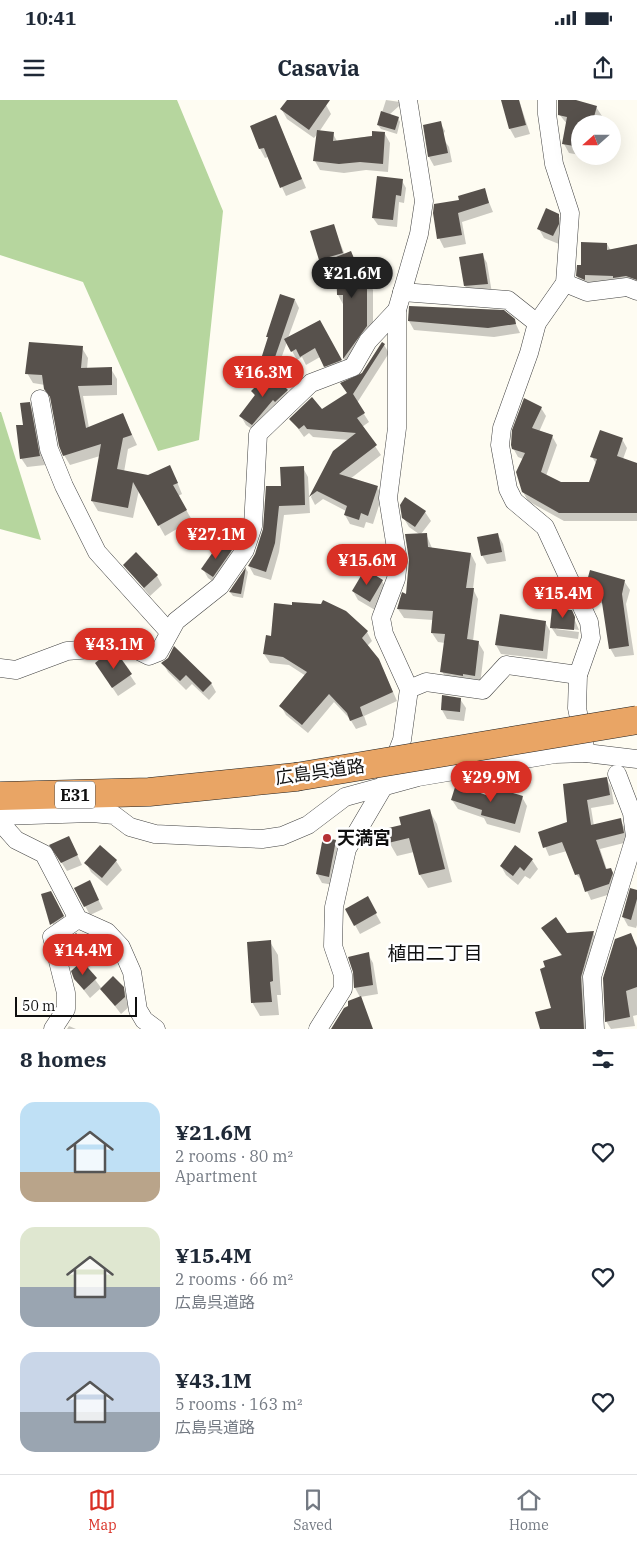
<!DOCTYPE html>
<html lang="en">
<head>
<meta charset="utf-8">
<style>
  body { margin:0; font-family:"IBM Plex Serif","Noto Sans JP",serif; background:#f2f2f3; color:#1f2937; height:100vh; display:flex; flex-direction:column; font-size:19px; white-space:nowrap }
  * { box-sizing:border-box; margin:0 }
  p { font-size:16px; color:#747a83 }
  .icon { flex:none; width:28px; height:28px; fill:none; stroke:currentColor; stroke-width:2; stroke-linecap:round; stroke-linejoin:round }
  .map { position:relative; height:929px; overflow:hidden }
  .side { display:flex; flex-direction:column; background:#fff; flex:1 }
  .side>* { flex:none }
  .needle { width:32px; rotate:249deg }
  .tools { position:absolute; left:571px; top:15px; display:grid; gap:10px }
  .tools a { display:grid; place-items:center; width:50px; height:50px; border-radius:50%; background:#fff; box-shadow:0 5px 20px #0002; font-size:25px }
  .scale { position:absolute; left:15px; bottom:12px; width:122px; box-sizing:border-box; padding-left:5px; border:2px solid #0f0f0f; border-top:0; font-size:14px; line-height:18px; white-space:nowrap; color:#0f0f0f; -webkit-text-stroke:4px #fff; paint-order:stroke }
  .price { position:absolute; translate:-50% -42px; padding:0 11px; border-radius:18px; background:#d93025; color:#fff; font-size:16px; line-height:32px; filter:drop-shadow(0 1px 2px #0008) }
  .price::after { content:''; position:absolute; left:50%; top:30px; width:15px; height:11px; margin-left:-8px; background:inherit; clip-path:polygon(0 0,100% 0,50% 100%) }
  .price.active { background:#222; color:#fff }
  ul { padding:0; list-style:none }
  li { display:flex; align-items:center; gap:15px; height:125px; padding:0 20px }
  li span { display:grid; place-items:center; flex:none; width:140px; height:100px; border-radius:15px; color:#555 }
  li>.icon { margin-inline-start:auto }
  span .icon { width:60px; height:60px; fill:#fffc; stroke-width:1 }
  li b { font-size:21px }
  h2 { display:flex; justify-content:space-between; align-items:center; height:60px; padding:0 20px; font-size:21px }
  .status { display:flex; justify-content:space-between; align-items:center; height:35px; padding:0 25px; background:#fff; direction:ltr }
  .status svg { height:14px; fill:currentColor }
  header { display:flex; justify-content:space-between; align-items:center; height:65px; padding:0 20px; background:#fff; font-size:22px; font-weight:800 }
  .tabs { display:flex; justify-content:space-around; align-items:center; height:70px; border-top:1px solid #e0e1e3; background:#fff; font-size:14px; color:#747a83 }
  .tabs a { display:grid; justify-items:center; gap:2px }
  .tabs .active { color:#d93025 }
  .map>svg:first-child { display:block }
</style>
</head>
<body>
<div class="status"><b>10:41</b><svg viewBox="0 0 49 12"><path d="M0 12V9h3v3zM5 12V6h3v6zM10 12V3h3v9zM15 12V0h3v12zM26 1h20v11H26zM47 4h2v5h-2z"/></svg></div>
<header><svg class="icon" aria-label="menu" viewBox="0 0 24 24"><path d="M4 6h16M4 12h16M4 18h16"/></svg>Casavia<svg class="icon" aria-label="share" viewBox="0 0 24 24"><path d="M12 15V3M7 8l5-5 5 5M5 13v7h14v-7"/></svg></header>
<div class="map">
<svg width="637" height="929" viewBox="0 0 637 929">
  <rect width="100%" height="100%" fill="#fefcf2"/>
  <!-- forest -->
  <g fill="#b6d69e">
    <polygon points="0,0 177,0 223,111 199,340 158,351 83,182 0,155"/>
    <polygon points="0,312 1,312 41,440 0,429"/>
  </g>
  <!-- shadow -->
  <g fill="#0003">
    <polygon points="288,0 319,0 326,5 331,14 319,32 333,34 337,41 385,34 390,43 388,72 366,70 344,73 320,70 315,61 318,33 314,38 287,19 282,10"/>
    <polygon points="386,0 400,2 399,6 389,15 398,18 400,22 397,34 381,29 378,25"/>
    <polygon points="519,0 530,34 515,38 510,29 502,1"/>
    <polygon points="559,0 571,0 596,7 602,16 599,24 580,24 580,55 569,53 564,44 567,24 559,14"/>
    <polygon points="440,23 445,31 442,37 449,47 452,62 434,66 429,57 424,26"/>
    <polygon points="251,26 280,26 306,88 286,96 268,57 265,58 260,49"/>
    <polygon points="402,81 406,88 404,103 399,102 397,127 378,125 373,118"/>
    <polygon points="484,90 493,112 462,122 466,144 444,148 439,138 460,101"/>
    <polygon points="558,115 564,124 563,134 559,144 544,138 539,129"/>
    <polygon points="333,125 345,155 351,153 363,179 367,179 373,190 373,238 350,269 344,259 344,206 338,195 337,165 325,169 320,160"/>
    <polygon points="607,144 611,151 637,147 637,186 582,184 577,176 582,166"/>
    <polygon points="482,154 487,163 492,193 470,195 465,186"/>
    <polygon points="295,200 299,208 288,238 319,221 346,269 330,275 320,257 306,265 302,257 297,260 287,242 277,270 267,267 263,259 269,240 267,236"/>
    <polygon points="514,220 520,233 494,237 414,230 409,221"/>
    <polygon points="384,245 389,253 357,303 369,322 362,327 381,355 350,379 377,387 382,396 373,424 366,422 364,428 350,424 345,415 346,411 323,399 315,405 311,397 334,352 349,340 313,337 309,333 304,337 291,319 322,311 348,294"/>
    <polygon points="82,248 88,258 87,269 111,269 117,279 117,295 83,296 89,328 123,315 137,345 128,349 124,372 148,377 175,377 182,394 178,396 192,420 165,436 139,390 133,418 98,411 92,401 100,356 70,365 64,355 52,301 45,285 33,283 27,273"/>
    <polygon points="270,273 287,291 292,300 258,333 246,325 241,316 255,296 252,291"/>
    <polygon points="29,303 34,312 45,365 27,367 21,358"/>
    <polygon points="541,308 546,316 539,332 552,336 557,345 546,376 561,383 590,384 597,365 592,357 622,339 627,348 623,359 637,364 637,421 564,421 528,401 523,392 523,359 518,357 513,348"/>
    <polygon points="303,368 308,377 310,413 284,415 279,452 271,480 254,475 249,466 256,454 282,387"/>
    <polygon points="406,398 425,412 431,421 421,434 426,434 432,448 471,454 476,464 473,489 478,499 473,541 478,542 484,552 480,585 447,581 442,571 445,543 438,542 432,533 433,520 404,518 398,509 407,496 419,434 409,427 403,417"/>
    <polygon points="498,435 503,444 506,461 487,464 482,455"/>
    <polygon points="231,451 236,460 219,486 208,478 203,469"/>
    <polygon points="124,465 157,476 162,485 150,496"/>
    <polygon points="246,469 248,472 243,498 233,496 230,492"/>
    <polygon points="382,481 387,490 375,510 358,500 353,491"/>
    <polygon points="624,481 630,490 626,504 634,555 615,557 610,548 604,504 593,501 588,491"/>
    <polygon points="571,511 579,530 556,527 556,529 579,532 578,539 557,536 551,527"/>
    <polygon points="545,522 550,531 547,559 501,554 496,545"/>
    <polygon points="367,532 372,541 367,546 383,569 397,601 364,616 367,625 356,629 350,619 334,602 308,633 286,615 281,606 306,576 289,565 270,563 264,554"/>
    <polygon points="119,559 136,584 118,596 96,563"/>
    <polygon points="163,563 211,583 216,592 209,600 192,584 186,590 168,572"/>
    <polygon points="460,599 466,608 464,621 447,619 442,610"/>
    <polygon points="606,678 611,687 614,704 591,708 594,726 620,720 625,728 628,742 600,749 607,770 611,769 616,778 614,793 591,800 583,782 576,774 567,751 549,756 539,732 568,723 564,685"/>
    <polygon points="487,696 522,697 527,706 520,733 487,724 484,718 458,709 452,700"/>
    <polygon points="429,710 437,724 452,782 428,788 420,775 414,752 397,756 389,742 402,726"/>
    <polygon points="335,741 340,750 334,785 322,783 317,774"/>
    <polygon points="73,746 82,765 67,771 56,754"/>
    <polygon points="101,747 116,761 122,770 107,786 91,772 86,763"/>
    <polygon points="516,747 532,760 538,769 530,779 525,776 518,785 506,775 501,766"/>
    <polygon points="94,791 103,809 90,815 85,806"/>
    <polygon points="637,791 637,825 636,828 628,826 623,817"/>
    <polygon points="42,795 56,801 68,825 56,833"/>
    <polygon points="367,798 381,823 360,834 355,825"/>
    <polygon points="593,833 598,841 588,929 541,929 553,909 562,856 548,836"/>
    <polygon points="76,835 97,860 87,869 102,889 123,888 128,898 130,906 121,914 101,888 90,898 75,879 82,863 67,844"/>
    <polygon points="631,835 637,846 637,915 633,916 635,926 611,929 606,921"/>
    <polygon points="270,842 278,855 281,895 277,895 279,915 260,916 252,902"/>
    <polygon points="368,854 373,863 378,894 360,897 355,888 354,872"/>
    <polygon points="69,926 76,929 67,929"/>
  </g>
  <!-- building -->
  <g fill="#57514c">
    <polygon points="287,0 330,0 309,30 280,9"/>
    <polygon points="501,0 519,0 526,25 509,29"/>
    <polygon points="558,0 576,0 597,6 592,24 580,24 580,47 562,44 567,17 558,15"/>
    <polygon points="381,11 399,17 395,30 377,25"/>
    <polygon points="276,15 302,79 280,88 264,48 259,49 250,26"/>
    <polygon points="441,21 448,53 428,57 423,25"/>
    <polygon points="317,30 334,32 333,41 372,36 372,31 385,32 383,64 360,62 339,64 313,61"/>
    <polygon points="377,76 403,79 401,96 396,95 393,120 372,118"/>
    <polygon points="485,88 489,103 458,113 462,135 437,139 433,113 434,104 459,100 458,96"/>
    <polygon points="546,108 559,114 559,124 553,136 537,129"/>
    <polygon points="334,124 343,153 319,160 310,131"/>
    <polygon points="581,142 607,143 607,150 637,144 637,180 626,176 613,178 613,176 585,175 585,180 576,176 577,165 581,165"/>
    <polygon points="351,151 362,178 367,178 367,226 343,259 343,195 337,195 336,157"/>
    <polygon points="483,153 488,184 464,186 459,157"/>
    <polygon points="280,194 295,199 273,263 261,259 268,237 266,237"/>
    <polygon points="409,206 504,210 515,219 516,224 488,228 408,221"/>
    <polygon points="320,220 342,260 324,267 315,248 300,257 296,249 291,252 284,239"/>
    <polygon points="29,242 83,246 81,268 112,267 112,285 78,286 86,328 123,313 132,335 123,338 117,369 148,375 170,365 178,383 173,385 187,410 158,426 133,382 128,408 91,401 101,344 63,356 59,346 50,297 44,289 42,275 25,274"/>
    <polygon points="382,242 385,244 353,294 365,313 357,318 377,345 339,374 378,386 368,416 361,413 359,420 344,415 347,406 317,391 309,397 333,351 356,333 307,329 304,325 299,329 289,319 312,297 322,309 347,293 340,283 362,273"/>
    <polygon points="270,272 288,290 275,302 273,300 252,325 239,316 255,295 251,291"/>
    <polygon points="524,298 542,307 532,328 553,335 541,372 561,382 589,382 597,359 590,357 600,330 623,338 617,356 637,363 637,413 559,413 522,392 516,372 525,353 512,349 511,345 512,330"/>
    <polygon points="30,302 40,356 20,359 16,325 23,325 20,303"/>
    <polygon points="304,366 305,405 279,406 275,443 266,472 248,466 255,454 263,429 266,386 281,386 280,367"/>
    <polygon points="405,397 426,411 415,427 402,418 400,405"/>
    <polygon points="427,433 428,447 471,453 466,488 474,488 467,539 479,541 475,576 463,574 463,576 440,572 445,534 431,533 433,511 397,509 402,492 406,494 409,460 405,434"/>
    <polygon points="498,433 502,452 481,456 477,437"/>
    <polygon points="220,442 232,450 213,477 201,469"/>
    <polygon points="136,452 158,475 144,488 123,465"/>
    <polygon points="246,467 241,494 229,492"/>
    <polygon points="365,469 383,480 370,502 352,491"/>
    <polygon points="590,470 625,480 622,494 629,546 609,549 601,496 587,492 585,488"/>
    <polygon points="323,500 346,511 368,531 362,538 379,559 393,592 360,607 363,616 350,621 347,613 329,594 302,625 279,606 307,572 283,557 263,554 266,535 271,536 274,503 292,505 292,502 321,504"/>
    <polygon points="552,508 572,510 575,517 574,530 550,528"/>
    <polygon points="500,514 546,521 543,551 495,545"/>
    <polygon points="174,546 212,583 203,592 186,575 180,581 161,563 168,558"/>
    <polygon points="120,557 132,574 112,588 95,563 100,559"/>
    <polygon points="442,595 461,598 460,612 441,610"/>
    <polygon points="607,677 610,695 587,700 591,725 621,718 624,733 596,740 606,769 611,768 613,773 609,784 585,792 579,774 575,775 562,742 543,748 538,732 567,722 563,684"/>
    <polygon points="456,684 486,695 489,686 523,696 515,724 481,715 482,710 451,700"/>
    <polygon points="430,709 445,769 419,775 409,738 388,743 384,729 401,725 399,717"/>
    <polygon points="69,736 78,755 61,763 49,745"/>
    <polygon points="323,737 336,740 329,777 316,774"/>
    <polygon points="100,745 117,760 102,778 84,763"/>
    <polygon points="515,745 533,759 524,771 520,767 513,776 500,766"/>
    <polygon points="90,780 99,800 84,807 74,788"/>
    <polygon points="630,788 637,790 637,799 631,820 622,817"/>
    <polygon points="51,791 64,816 50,825 41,794"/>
    <polygon points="368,796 377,813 354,826 345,809"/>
    <polygon points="556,817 567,833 594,831 581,877 584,929 540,929 535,912 551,908 540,869 545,867 543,861 562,855 541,828"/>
    <polygon points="76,833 92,850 82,861 65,844"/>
    <polygon points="631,833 637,848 637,887 626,891 630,917 605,922 603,878 615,839"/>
    <polygon points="271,840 273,881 270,882 272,902 251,903 247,842"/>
    <polygon points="369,852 373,885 354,888 353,872 348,857"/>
    <polygon points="82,861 97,878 84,890 74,879 71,871"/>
    <polygon points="113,876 124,887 125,897 115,906 100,889"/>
    <polygon points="361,896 373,929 331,929 344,908 348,906 348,901"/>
  </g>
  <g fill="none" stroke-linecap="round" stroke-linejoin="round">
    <!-- street casing -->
    <g stroke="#424242" stroke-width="19">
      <g id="street">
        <polyline points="547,0 547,14 554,64 570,113 565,183 537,223 529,253 502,328 500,345 508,389 514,401 545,427 589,522 591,538 578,575 577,608 586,653"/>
        <polyline points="565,183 587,192 627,187 637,191"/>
        <polyline points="402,192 508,200 537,223"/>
        <polyline points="40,299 49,349 64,386 97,452 169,532"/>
        <polyline points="0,568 16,570 67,551 129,546 149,556 159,552 176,521 220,486 245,450 253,426 258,334 311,283 353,267 368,241 397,210"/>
        <polyline points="409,589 426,582 483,590 506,565 578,575"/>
        <polyline points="0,716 92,713 114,715 130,727 155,734 262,739 282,736 308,725 345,697 418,677 555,654 586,653 637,659"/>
        <polyline points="0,722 16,740 44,754 78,819 107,832 121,847 132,872 138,910 144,920 156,929"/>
        <polyline points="53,929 66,909 66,893 52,837 78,819"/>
        <polyline points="318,929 343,889 343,875 333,846 334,807 347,749 384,686 402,640 409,589 384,534 381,518 396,479 398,461 388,398 397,328 397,210 419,134 424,101 408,0"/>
        <polyline points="595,929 592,877 635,737 632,713 617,674"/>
      </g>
    </g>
    <!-- highway casing -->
    <g stroke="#202020" stroke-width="29">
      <polyline id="highway" points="0,696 149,692 296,677"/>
    </g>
    <!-- street -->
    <use href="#street" stroke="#fff" stroke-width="18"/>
    <!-- highway -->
    <use href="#highway" stroke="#e9a565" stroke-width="28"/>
    <!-- highway-bridge casing -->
    <g stroke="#202020" stroke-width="29" stroke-linecap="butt">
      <polyline id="highway-bridge" points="296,677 637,620"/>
    </g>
    <!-- highway-bridge -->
    <use href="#highway-bridge" stroke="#e9a565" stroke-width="28"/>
  </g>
  <!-- markers -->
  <circle fill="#b53134" stroke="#fff" stroke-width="2" cx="327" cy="738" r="5"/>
  <g text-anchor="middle" stroke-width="5" stroke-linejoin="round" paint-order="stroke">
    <!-- shield labels -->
    <rect fill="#fff" stroke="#575757" stroke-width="1" x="55" y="681.5" width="40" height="27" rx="4"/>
    <g font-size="16" font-weight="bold" fill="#0f0f0f">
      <text x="75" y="701">E31</text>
    </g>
    <!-- street labels -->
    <g font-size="18" fill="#0f0f0f" stroke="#fff">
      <text transform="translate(320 672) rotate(-8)" y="6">広島呉道路</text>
    </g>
    <!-- poi labels -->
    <g font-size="18" font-weight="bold" fill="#0f0f0f" stroke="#fff" text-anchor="start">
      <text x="337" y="744">天満宮</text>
    </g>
    <!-- neighbourhood labels -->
    <g font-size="19" fill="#0f0f0f" stroke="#fff">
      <text x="435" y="860">植田二丁目</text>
    </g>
  </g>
</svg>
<div class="tools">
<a><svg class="needle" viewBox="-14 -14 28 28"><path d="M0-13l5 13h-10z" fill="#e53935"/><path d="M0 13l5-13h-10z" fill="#747a83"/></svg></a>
</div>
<div class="scale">50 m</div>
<b class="price active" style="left:352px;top:199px">¥21.6M</b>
<b class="price" style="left:263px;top:298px">¥16.3M</b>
<b class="price" style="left:216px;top:460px">¥27.1M</b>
<b class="price" style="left:367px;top:486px">¥15.6M</b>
<b class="price" style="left:563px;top:519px">¥15.4M</b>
<b class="price" style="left:114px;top:570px">¥43.1M</b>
<b class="price" style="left:491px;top:703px">¥29.9M</b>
<b class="price" style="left:83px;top:876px">¥14.4M</b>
</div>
<section class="side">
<h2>8 homes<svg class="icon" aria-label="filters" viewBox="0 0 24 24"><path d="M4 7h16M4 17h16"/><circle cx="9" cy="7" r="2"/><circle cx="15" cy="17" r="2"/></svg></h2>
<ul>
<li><span style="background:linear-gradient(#bfe0f5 70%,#b9a48a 0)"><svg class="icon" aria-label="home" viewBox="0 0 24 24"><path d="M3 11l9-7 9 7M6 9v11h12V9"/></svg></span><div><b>¥21.6M</b><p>2 rooms · 80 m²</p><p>Apartment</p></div><svg class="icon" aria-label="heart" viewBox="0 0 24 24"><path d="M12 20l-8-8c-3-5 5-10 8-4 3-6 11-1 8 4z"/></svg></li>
<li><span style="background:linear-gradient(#dfe7d0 60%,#9aa5b1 0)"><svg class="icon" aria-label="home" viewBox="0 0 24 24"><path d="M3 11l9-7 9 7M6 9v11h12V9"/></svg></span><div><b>¥15.4M</b><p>2 rooms · 66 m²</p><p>広島呉道路</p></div><svg class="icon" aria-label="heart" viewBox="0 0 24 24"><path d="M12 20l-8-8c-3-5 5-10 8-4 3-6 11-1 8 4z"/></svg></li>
<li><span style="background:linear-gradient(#c9d6e8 60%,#9aa5b1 0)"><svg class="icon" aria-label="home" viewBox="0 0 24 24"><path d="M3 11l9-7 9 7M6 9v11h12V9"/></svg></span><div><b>¥43.1M</b><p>5 rooms · 163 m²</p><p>広島呉道路</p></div><svg class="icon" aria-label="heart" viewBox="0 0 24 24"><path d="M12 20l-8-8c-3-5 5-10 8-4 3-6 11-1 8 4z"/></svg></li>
</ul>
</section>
<nav class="tabs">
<a class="active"><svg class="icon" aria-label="map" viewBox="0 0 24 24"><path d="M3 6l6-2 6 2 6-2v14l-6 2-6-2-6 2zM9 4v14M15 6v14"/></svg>Map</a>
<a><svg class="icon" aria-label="saved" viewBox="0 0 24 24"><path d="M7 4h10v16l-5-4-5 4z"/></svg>Saved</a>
<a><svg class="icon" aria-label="home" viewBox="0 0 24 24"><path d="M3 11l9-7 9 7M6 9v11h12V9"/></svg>Home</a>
</nav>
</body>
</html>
